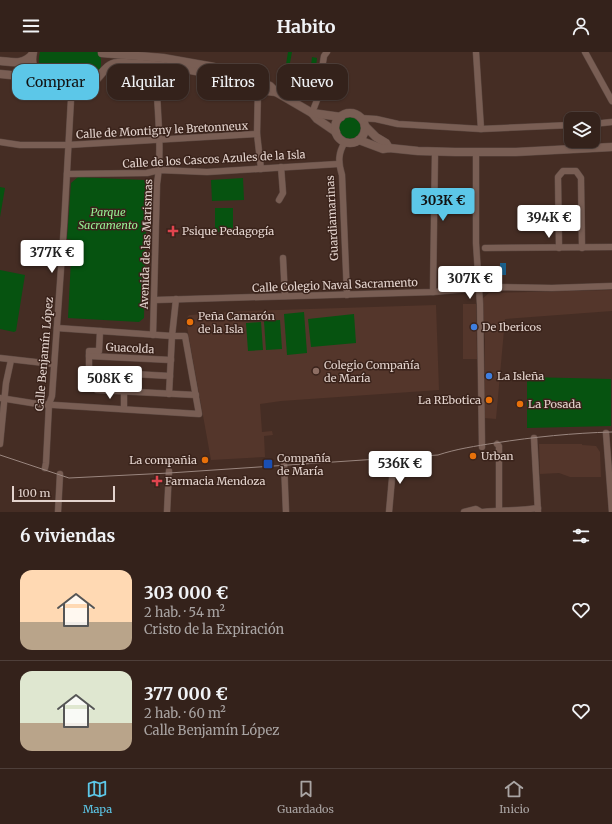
<!DOCTYPE html>
<html lang="es">
<head>
<meta charset="utf-8">
<style>
  body { margin:0; font-family:Merriweather,serif; background:#3c2a24; color:#f1f3f6; height:100vh; display:flex; flex-direction:column; font-size:15px; white-space:nowrap }
  * { box-sizing:border-box; margin:0 }
  p { font-size:13px; color:#a9a4a3 }
  .icon { flex:none; width:22px; height:22px; fill:none; stroke:currentColor; stroke-width:2; stroke-linecap:round; stroke-linejoin:round }
  .map { position:relative; height:460px; overflow:hidden }
  .sheet { display:flex; flex-direction:column; background:#34221b; flex:1 }
  .sheet>* { flex:none }
  .hud { position:absolute; left:12px; top:12px; width:400px; height:36px; display:flex; gap:8px }
  .buttons { position:absolute; left:564px; top:60px; display:grid; gap:8px }
  .buttons a { display:grid; place-items:center; width:36px; height:36px; border-radius:8px; background:#34221b; box-shadow:0 1px 3px #0004,0 0 0 1px #4e3f3a; font-size:20px }
  .scale { position:absolute; left:12px; bottom:10px; width:103px; box-sizing:border-box; padding-left:4px; border:2px solid #e3d3cd; border-top:0; font-size:11px; line-height:14px; white-space:nowrap; color:#e3d3cd; -webkit-text-stroke:3px #3a231b; paint-order:stroke }
  .price { position:absolute; translate:-50% -34px; padding:0 9px; border-radius:4px; background:#fff; color:#222; font-size:13px; line-height:26px; filter:drop-shadow(0 1px 2px #0008) }
  .price::after { content:''; position:absolute; left:50%; top:24px; width:12px; height:9px; margin-left:-6px; background:inherit; clip-path:polygon(0 0,100% 0,50% 100%) }
  .price.on { background:#5cc7e8; color:#111 }
  ul { padding:0; list-style:none }
  li { display:flex; align-items:center; gap:12px; height:100px; padding:0 20px }
  li+li { border-top:1px solid #4e3f3a }
  li span { display:grid; place-items:center; flex:none; width:112px; height:80px; border-radius:12px; color:#555 }
  li>.icon { margin-inline-start:auto }
  span .icon { width:48px; height:48px; fill:#fffc; stroke-width:1 }
  li b { font-size:17px }
  h2 { display:flex; justify-content:space-between; align-items:center; height:48px; padding:0 20px; font-size:17px }
  .chip { padding:0 14px; border-radius:12px; background:#34221b; box-shadow:0 1px 3px #0004,0 0 0 1px #4e3f3a; font-size:14px; line-height:36px }
  .chip.on { background:#5cc7e8; color:#111 }
  header { display:flex; justify-content:space-between; align-items:center; height:52px; padding:0 20px; background:#34221b; font-size:18px; font-weight:700 }
  .menu { display:flex; justify-content:space-around; align-items:center; height:56px; border-top:1px solid #4e3f3a; background:#34221b; font-size:11px; color:#a9a4a3 }
  .menu a { display:grid; justify-items:center; gap:2px }
  .menu .on { color:#5cc7e8 }
  .map>svg:first-child { display:block }
</style>
</head>
<body>
<header><svg class="icon" aria-label="menu" viewBox="0 0 24 24"><path d="M4 6h16M4 12h16M4 18h16"/></svg>Habito<svg class="icon" aria-label="person" viewBox="0 0 24 24"><circle cx="12" cy="8" r="4"/><path d="M4 21q1-7 8-7t8 7"/></svg></header>
<div class="map">
<svg width="612" height="460" viewBox="0 0 612 460">
  <rect width="100%" height="100%" fill="#452d24"/>
  <!-- built -->
  <g fill="#54362b">
    <polygon points="612,238 612,259 505,267 496,367 484,366 485,287 482,247 489,241"/>
    <polygon points="463,252 476,252 477,307 463,307"/>
    <polygon points="436,253 439,338 281,349 260,352 262,380 272,379 273,383 264,384 265,405 211,408 186,269 188,264 190,263 246,259"/>
    <polygon points="539,392 582,392 582,393 596,394 600,400 601,425 570,425 559,421 540,422"/>
  </g>
  <!-- green -->
  <g fill="#065310">
    <path d="M40,0H99C104,12 100,27 86,29C81,30 75,29 70,28C51,27 34,24 40,0Z"/>
    <polygon points="288,0 292,0 287,27 284,25"/>
    <polygon points="312,5 317,6 314,32 299,19 311,14"/>
    <circle cx="350" cy="76" r="11"/>
    <polygon points="78,125 144,128 147,130 144,266 139,270 68,266 72,188 67,187 71,131"/>
    <polygon points="243,126 244,148 212,149 211,128"/>
    <polygon points="0,135 5,136 0,165"/>
    <polygon points="233,156 233,180 215,180 215,156"/>
    <polygon points="0,218 25,223 16,279 14,280 0,277"/>
    <polygon points="304,260 307,301 287,303 284,262"/>
    <polygon points="354,262 356,291 311,295 308,267"/>
    <polygon points="280,268 282,297 266,298 264,269"/>
    <polygon points="261,270 263,298 248,299 246,271"/>
    <polygon points="527,325 611,327 611,374 527,376"/>
  </g>
  <!-- water -->
  <rect fill="#1b618d" x="500" y="211" width="6" height="12"/>
  <g fill="none" stroke-linecap="round" stroke-linejoin="round">
    <!-- minor casing -->
    <g stroke="#5e4a43" stroke-width="7">
      <g id="minor">
        <polyline points="476,0 481,77"/>
        <polyline points="585,0 612,49"/>
        <polyline points="58,33 65,38 71,47"/>
        <polyline points="258,36 257,82 261,117"/>
        <polyline points="312,61 317,48 324,4 327,0"/>
        <polyline points="360,66 376,67 398,72 481,77 571,73"/>
        <polyline points="593,72 612,70"/>
        <polyline points="0,90 20,93 68,93 257,82"/>
        <path d="M345,90C338,101 338,110 342,123L347,243"/>
        <polyline points="476,101 476,191 480,252 482,395"/>
        <polyline points="67,122 147,121 159,118 207,120 338,112"/>
        <polyline points="279,148 283,141 281,115"/>
        <polyline points="485,196 612,195"/>
        <polyline points="559,196 558,125 563,119 576,119 581,126 582,196"/>
        <polyline points="283,206 285,244"/>
        <polyline points="433,240 435,100"/>
        <polyline points="155,248 433,240 490,235 552,236 612,234"/>
        <polyline points="57,276 172,284 176,247"/>
        <polyline points="100,279 99,299 89,299 89,316 97,320 97,338 196,343"/>
        <path d="M153,283L157,132C163,93 156,53 156,13"/>
        <polyline points="89,304 171,308"/>
        <polyline points="0,306 53,312"/>
        <polyline points="97,320 170,324"/>
        <polyline points="124,340 124,356"/>
        <polyline points="0,346 38,352 199,362 185,284 172,284 169,342"/>
        <polyline points="606,381 612,460"/>
        <polyline points="534,386 538,460"/>
        <polyline points="0,392 6,331 11,308"/>
        <polyline points="497,392 499,394 499,458"/>
        <polyline points="284,411 286,460"/>
        <polyline points="45,416 46,411 49,352 52,344 64,174 71,47 75,41 86,34"/>
        <polyline points="58,460 60,422"/>
        <polyline points="167,460 169,419"/>
        <polyline points="389,460 394,404"/>
        <polyline points="464,460 476,457 481,460"/>
        <path d="M483,460C502,458 520,459 538,456"/>
      </g>
    </g>
    <!-- tertiary casing -->
    <g stroke="#5e4a43" stroke-width="9">
      <g id="tertiary">
        <path d="M33,0C29,17 39,29 56,32C62,33 84,35 89,33C100,28 104,12 117,11C125,10 134,12 142,12C184,15 227,24 267,39L276,40"/>
        <polyline points="102,1 163,6 214,15 244,24 270,34 276,40 312,61 317,67 336,80"/>
        <path d="M0,9C13,10 23,13 32,3"/>
        <polyline points="0,22 21,24 43,28"/>
        <polyline points="312,61 341,65"/>
        <circle cx="350" cy="76" r="15"/>
        <polyline points="365,74 376,85 386,91 389,96"/>
        <polyline points="359,88 383,97 389,96 418,99 455,100 516,100 612,95"/>
      </g>
    </g>
    <!-- minor -->
    <use href="#minor" stroke="#795e54" stroke-width="6"/>
    <!-- tertiary -->
    <use href="#tertiary" stroke="#795e54" stroke-width="8"/>
    <!-- tram -->
    <path stroke="#9a867f" stroke-width="1" d="M0,403L69,426L169,421L438,403C456,397 476,394 495,391C534,385 573,381 612,380"/>
  </g>
  <!-- markers -->
  <g fill="#e0444e" stroke="#3a231b" stroke-width="1.5">
    <path d="M171 173h4v4h4v4h-4v4h-4v-4h-4v-4h4z"/>
    <path d="M155 423h4v4h4v4h-4v4h-4v-4h-4v-4h4z"/>
  </g>
  <g fill="#e8710a" stroke="#3a231b" stroke-width="1.5">
    <circle cx="190" cy="270" r="4"/>
    <circle cx="489" cy="348" r="4"/>
    <circle cx="520" cy="352" r="4"/>
    <circle cx="473" cy="404" r="4"/>
    <circle cx="205" cy="408" r="4"/>
  </g>
  <g fill="#3f7fe0" stroke="#3a231b" stroke-width="1.5">
    <circle cx="474" cy="275" r="4"/>
    <circle cx="489" cy="324" r="4"/>
  </g>
  <circle fill="#8d6e63" stroke="#3a231b" stroke-width="1.5" cx="316" cy="319" r="4"/>
  <rect fill="#1a4fb4" stroke="#3a231b" stroke-width="1.5" x="263" y="407" width="10" height="10" rx="2"/>
  <g text-anchor="middle" stroke-width="3" stroke-linejoin="round" paint-order="stroke">
    <!-- street labels -->
    <g font-size="11" fill="#e3d3cd" stroke="#3a231b">
      <text transform="translate(162 78) rotate(-3)" y="4">Calle de Montigny le Bretonneux</text>
      <text transform="translate(214 107) rotate(-3)" y="4">Calle de los Cascos Azules de la Isla</text>
      <text transform="translate(332 166) rotate(-93)" y="4">Guardiamarinas</text>
      <text transform="translate(146 192) rotate(-88)" y="4">Avenida de las Marismas</text>
      <text transform="translate(335 233) rotate(-2)" y="4">Calle Colegio Naval Sacramento</text>
      <text transform="translate(130 296) rotate(3)" y="4">Guacolda</text>
      <text transform="translate(44 302) rotate(-85)" y="4">Calle Benjamín López</text>
    </g>
    <!-- park labels -->
    <g font-size="11" font-style="italic" fill="#96f296" stroke="#3a231b">
      <text x="108" y="164">Parque<tspan x="108" dy="13">Sacramento</tspan></text>
    </g>
    <!-- poi labels -->
    <g font-size="11" fill="#e3d3cd" stroke="#3a231b" text-anchor="start">
      <text x="182" y="183">Psique Pedagogía</text>
      <text x="198" y="268">Peña Camarón<tspan x="198" dy="13">de la Isla</tspan></text>
      <text x="482" y="279">De Ibericos</text>
      <text x="324" y="317">Colegio Compañía<tspan x="324" dy="13">de María</tspan></text>
      <text x="497" y="328">La Isleña</text>
      <text x="481" y="352" text-anchor="end">La REbotica</text>
      <text x="528" y="356">La Posada</text>
      <text x="481" y="408">Urban</text>
      <text x="277" y="410">Compañía<tspan x="277" dy="13">de María</tspan></text>
      <text x="197" y="412" text-anchor="end">La compañia</text>
      <text x="165" y="433">Farmacia Mendoza</text>
    </g>
  </g>
</svg>
<div class="buttons">
<a><svg class="icon" aria-label="layers" viewBox="0 0 24 24"><path d="M12 4l9 5-9 5-9-5zM3 14l9 5 9-5"/></svg></a>
</div>
<div class="scale">100 m</div>
<b class="price on" style="left:443px;top:170px">303K €</b>
<b class="price" style="left:549px;top:187px">394K €</b>
<b class="price" style="left:52px;top:222px">377K €</b>
<b class="price" style="left:470px;top:248px">307K €</b>
<b class="price" style="left:110px;top:348px">508K €</b>
<b class="price" style="left:400px;top:433px">536K €</b>
<div class="hud">
<a class="chip on">Comprar</a>
<a class="chip">Alquilar</a>
<a class="chip">Filtros</a>
<a class="chip">Nuevo</a>
</div>
</div>
<section class="sheet">
<h2>6 viviendas<svg class="icon" aria-label="filters" viewBox="0 0 24 24"><path d="M4 7h16M4 17h16"/><circle cx="9" cy="7" r="2"/><circle cx="15" cy="17" r="2"/></svg></h2>
<ul>
<li><span style="background:linear-gradient(#ffd9b3 65%,#b9a48a 0)"><svg class="icon" aria-label="home" viewBox="0 0 24 24"><path d="M3 11l9-7 9 7M6 9v11h12V9"/></svg></span><div><b>303 000 €</b><p>2 hab. · 54 m²</p><p>Cristo de la Expiración</p></div><svg class="icon" aria-label="heart" viewBox="0 0 24 24"><path d="M12 20l-8-8c-3-5 5-10 8-4 3-6 11-1 8 4z"/></svg></li>
<li><span style="background:linear-gradient(#dfe7d0 65%,#b9a48a 0)"><svg class="icon" aria-label="home" viewBox="0 0 24 24"><path d="M3 11l9-7 9 7M6 9v11h12V9"/></svg></span><div><b>377 000 €</b><p>2 hab. · 60 m²</p><p>Calle Benjamín López</p></div><svg class="icon" aria-label="heart" viewBox="0 0 24 24"><path d="M12 20l-8-8c-3-5 5-10 8-4 3-6 11-1 8 4z"/></svg></li>
</ul>
</section>
<nav class="menu">
<a class="on"><svg class="icon" aria-label="map" viewBox="0 0 24 24"><path d="M3 6l6-2 6 2 6-2v14l-6 2-6-2-6 2zM9 4v14M15 6v14"/></svg>Mapa</a>
<a><svg class="icon" aria-label="saved" viewBox="0 0 24 24"><path d="M7 4h10v16l-5-4-5 4z"/></svg>Guardados</a>
<a><svg class="icon" aria-label="home" viewBox="0 0 24 24"><path d="M3 11l9-7 9 7M6 9v11h12V9"/></svg>Inicio</a>
</nav>
</body>
</html>
